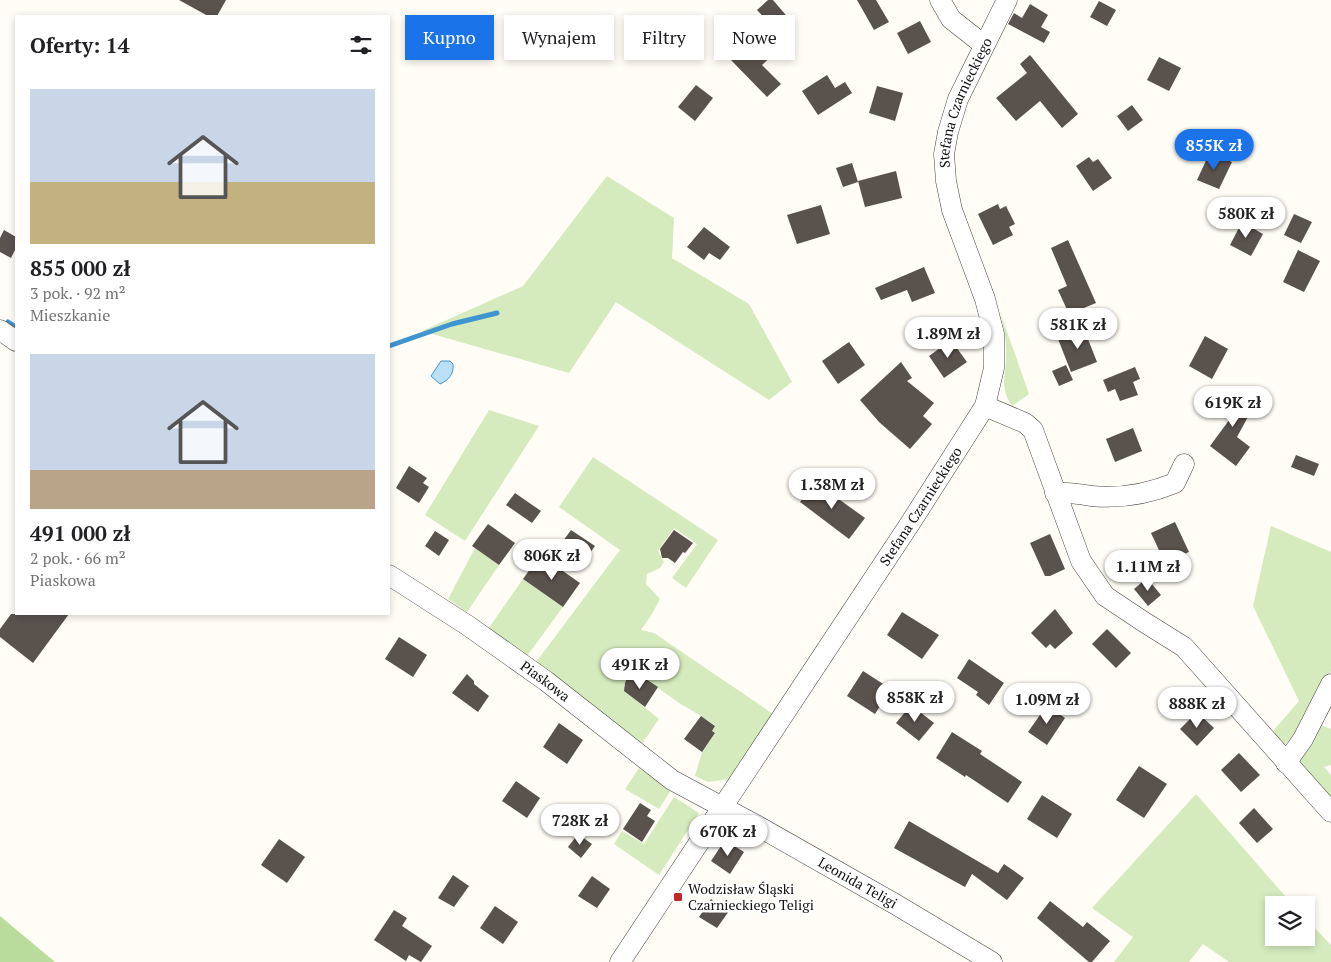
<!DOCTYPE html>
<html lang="pl">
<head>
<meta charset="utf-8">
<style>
  body { margin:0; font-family:"PT Serif",serif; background:#f2f2f2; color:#202124; height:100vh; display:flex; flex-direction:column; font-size:19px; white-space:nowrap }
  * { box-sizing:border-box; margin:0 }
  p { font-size:16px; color:#757577 }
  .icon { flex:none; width:28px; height:28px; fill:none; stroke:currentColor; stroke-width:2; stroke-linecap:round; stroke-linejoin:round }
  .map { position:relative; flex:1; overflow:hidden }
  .panel { position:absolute; left:15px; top:15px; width:375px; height:600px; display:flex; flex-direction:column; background:#fff; border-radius:0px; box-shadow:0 2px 8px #0003 }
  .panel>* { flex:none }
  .banner { position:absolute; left:405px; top:15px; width:475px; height:45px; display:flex; gap:10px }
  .fabs { position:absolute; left:1265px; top:896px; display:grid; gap:10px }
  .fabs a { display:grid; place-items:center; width:50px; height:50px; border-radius:0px; background:#fff; box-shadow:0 2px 8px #0003; font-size:25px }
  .price { position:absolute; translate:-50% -42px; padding:0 11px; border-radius:18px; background:#fff; color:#222; font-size:16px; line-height:32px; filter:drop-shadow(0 1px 2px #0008) }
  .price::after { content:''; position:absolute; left:50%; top:30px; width:15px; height:11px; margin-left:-8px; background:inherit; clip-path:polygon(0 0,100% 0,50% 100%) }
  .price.on { background:#1a73e8; color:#fff }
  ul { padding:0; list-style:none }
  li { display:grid; align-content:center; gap:10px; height:265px; padding:0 15px }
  li span { display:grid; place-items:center; height:155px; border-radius:0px; color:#555 }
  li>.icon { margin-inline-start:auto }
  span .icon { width:90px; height:90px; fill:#fffc; stroke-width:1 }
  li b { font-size:21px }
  h2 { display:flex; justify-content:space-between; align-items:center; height:60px; padding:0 15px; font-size:21px }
  .pill { padding:0 18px; border-radius:0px; background:#fff; box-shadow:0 2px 8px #0003; font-size:18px; line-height:45px }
  .pill.on { background:#1a73e8; color:#fff }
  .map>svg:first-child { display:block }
</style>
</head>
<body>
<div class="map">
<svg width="1331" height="962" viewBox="0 0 1331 962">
  <rect width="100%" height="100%" fill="#fffdf5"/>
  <!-- green -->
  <g fill="#d5ebbd">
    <polygon points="607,176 674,218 672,258 749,304 792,382 769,400 616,302 569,373 422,331 523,286"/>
    <path d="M999,309L1029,394L1012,406C999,386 1006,377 1006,356C1007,340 1003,324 999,309Z"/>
    <polygon points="489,410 539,426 465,541 425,515"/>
    <polygon points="593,457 718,540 686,588 672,578 697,544 674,528 658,551 664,562 660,568 647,574 646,584 660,599 652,614 641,630 654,633 773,714 729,779 708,782 695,776 702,752 715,734 712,731 715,725 701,716 679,703 640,675 636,680 627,678 624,686 629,690 627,693 659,719 641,745 534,665 620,550 559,507"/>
    <polygon points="1271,526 1331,552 1331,671 1300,730 1283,746 1273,731 1299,701 1253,606"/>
    <polygon points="475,548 499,565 467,612 448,599"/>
    <polygon points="523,579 563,607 527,656 488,629"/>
    <polygon points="1321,725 1331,729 1331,765 1324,767 1331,775 1331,802 1302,772 1298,759"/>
    <polygon points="639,768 671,790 659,809 625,789"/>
    <polygon points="1196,794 1293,905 1274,905 1274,938 1306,938 1306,919 1331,945 1331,962 1229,962 1203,944 1189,962 1114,962 1133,937 1092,908"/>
    <polygon points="674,797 699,813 659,875 614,844 622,831 644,844"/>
  </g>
  <!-- forest -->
  <polygon fill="#b9dc9c" points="0,916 55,962 0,962"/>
  <!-- water -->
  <path fill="#b9e0f7" stroke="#3f96cf" d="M441,361H450L453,364C454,374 449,380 440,384L431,376Z"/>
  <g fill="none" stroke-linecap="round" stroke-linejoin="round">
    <!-- stream -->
    <g stroke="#3f96cf" stroke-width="5">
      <polyline points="8,322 16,327"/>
      <polyline points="389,346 452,324 497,313"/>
    </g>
  </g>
  <!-- building -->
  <g fill="#5a524d">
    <polygon points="179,0 226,0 217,16 208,16"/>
    <polygon points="768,0 773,0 791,21 783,28 783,51 777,51 762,65 781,84 767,97 731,60 769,23 757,10"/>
    <polygon points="857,0 876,0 889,22 874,30"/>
    <polygon points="1099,1 1116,10 1107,26 1090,17"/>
    <polygon points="1030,4 1048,15 1041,27 1050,32 1044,43 1008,24 1014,13 1022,18"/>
    <polygon points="920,21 931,42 908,54 897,33"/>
    <polygon points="1030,55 1078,114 1062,128 1040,101 1016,121 996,98 1027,73 1020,64"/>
    <polygon points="1159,57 1181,68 1169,91 1147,80"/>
    <polygon points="827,75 835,88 845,82 852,93 818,115 802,91"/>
    <polygon points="696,85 713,98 695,121 678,107"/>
    <polygon points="877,86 903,93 895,121 869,113"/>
    <polygon points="1132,105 1143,120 1128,131 1117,116"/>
    <polygon points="1210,152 1232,162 1219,189 1197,180"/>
    <polygon points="1089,157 1093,162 1098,159 1112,178 1093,191 1076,166"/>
    <polygon points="852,163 858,182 843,187 836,168"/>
    <polygon points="896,171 902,198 865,207 858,181"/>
    <polygon points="998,204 1000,209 1006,206 1015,224 1009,227 1013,235 993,245 978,214"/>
    <polygon points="821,205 830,234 797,244 787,215"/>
    <polygon points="1294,214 1312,222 1301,243 1284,235"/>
    <polygon points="1242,222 1263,234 1251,256 1230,245"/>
    <polygon points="704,227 730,247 720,260 709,253 704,260 687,247"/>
    <polygon points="4,230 16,237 16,248 11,258 0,252 0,238"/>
    <polygon points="1068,240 1096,303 1069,314 1058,290 1067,286 1051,248"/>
    <polygon points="1298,250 1320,261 1304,292 1283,282"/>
    <polygon points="924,267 935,293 912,302 907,290 881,300 875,288"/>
    <polygon points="1084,329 1097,362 1071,372 1058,339"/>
    <polygon points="1205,336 1228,349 1212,379 1189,366"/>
    <polygon points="951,340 967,362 944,378 929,356"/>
    <polygon points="849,342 865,365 838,384 822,361"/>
    <polygon points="901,362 912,378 907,381 934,403 923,416 932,424 910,449 879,422 860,400"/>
    <polygon points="1066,365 1073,380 1059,386 1052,371"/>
    <polygon points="1135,367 1140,379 1133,382 1138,395 1120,401 1115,389 1108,392 1103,380"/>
    <polygon points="1227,389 1255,404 1237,437 1250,447 1236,466 1210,446 1235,412 1219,404"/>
    <polygon points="1133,428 1142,451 1115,462 1106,439"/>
    <polygon points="1296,455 1319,464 1314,476 1291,467"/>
    <polygon points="409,466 427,478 423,483 429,487 419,503 396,488"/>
    <polygon points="815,482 865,518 849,539 800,502"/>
    <polygon points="515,493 541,511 532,523 506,505"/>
    <polygon points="1175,522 1189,552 1165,563 1151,533"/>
    <polygon points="488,524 515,543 499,565 472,546"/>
    <polygon points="571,530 595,546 587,557 563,541"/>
    <polygon points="674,530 693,543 685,553 683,552 675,563 668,558 662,558 660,549"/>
    <polygon points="435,531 449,540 439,556 425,546"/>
    <polygon points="1050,534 1065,569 1050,576 1045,576 1030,543"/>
    <polygon points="540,555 580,583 563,607 523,579"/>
    <polygon points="1147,578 1161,595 1148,606 1134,589"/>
    <polygon points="1055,609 1073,633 1055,649 1050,644 1046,648 1031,633"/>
    <polygon points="902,612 939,635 922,659 887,635"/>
    <polygon points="11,614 69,614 33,663 0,637 0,629"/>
    <polygon points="1107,629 1131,653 1116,668 1092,644"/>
    <polygon points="399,637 427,655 413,677 385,659"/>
    <polygon points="969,659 1004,683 989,705 976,695 978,692 957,678"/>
    <polygon points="863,671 891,689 875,714 847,696"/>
    <polygon points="467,674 474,681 474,684 489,696 478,712 452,693"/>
    <polygon points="640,675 658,687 645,707 624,691 625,683 627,678 638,678"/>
    <polygon points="911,705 934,723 919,741 896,723"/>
    <polygon points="1047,705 1065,718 1047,745 1028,732"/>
    <polygon points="1197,712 1214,728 1197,746 1180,729"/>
    <polygon points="701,716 715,726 712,731 715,733 702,752 684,739"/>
    <polygon points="559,723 583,740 567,764 543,747"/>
    <polygon points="952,732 982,751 980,754 1022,782 1008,803 966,775 965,777 936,758"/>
    <polygon points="1239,753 1260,775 1241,792 1221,770"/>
    <polygon points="1139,766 1167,784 1144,818 1116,800"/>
    <polygon points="516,781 540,798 527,818 502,801"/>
    <polygon points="1042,795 1072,814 1057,838 1027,819"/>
    <polygon points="640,803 651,810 647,816 655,821 642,842 623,829"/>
    <polygon points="584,804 598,813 590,826 575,817"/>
    <polygon points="1254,808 1273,829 1257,843 1239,823"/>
    <polygon points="909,821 998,873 1004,864 1024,878 1007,900 972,874 965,887 894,848"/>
    <polygon points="578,834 592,844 581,858 568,847"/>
    <polygon points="279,839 305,857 287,883 261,865"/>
    <polygon points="725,840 744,852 730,874 711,861"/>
    <polygon points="453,875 469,886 454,907 438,898"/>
    <polygon points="592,876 610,889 597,908 578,896"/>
    <polygon points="711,899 729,911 717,928 699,917"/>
    <polygon points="1050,901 1083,927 1087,922 1110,941 1092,962 1089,962 1037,918"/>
    <polygon points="495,906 518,922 503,944 480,928"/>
    <polygon points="394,910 407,918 402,926 432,946 421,962 409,955 406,961 374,940"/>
  </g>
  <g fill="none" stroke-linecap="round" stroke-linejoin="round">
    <!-- minor casing -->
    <g stroke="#444" stroke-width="21">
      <g id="minor">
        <polyline points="940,0 951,19 984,45"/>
        <polyline points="0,330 16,341"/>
        <polyline points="985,406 1025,423 1033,430 1081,561 1105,596 1144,622 1184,647 1331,812"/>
        <path d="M1055,493C1068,492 1079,494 1091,496C1120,499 1148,494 1175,483L1184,464"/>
        <path id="s1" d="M389,575L467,625L546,681L672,780L756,825L895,904L992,962"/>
        <polyline points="1286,763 1303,739 1331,684"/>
        <path id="s2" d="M620,962L911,522L985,406L994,368V334L985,299L952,210L946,181L944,154L948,132L958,99L1007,0"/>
      </g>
    </g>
    <!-- minor -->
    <use href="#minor" stroke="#fff" stroke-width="20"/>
  </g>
  <!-- markers -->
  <rect fill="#c4262e" stroke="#fff" stroke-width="2" x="673" y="892" width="10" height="10" rx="2.5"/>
  <g text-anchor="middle" stroke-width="5" stroke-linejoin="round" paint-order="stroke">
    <!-- street labels -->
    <g font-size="14" fill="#111" stroke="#fff">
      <text dy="5" stroke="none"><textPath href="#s2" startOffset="981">Stefana Czarnieckiego</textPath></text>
      <text dy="5" stroke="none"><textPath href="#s2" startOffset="546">Stefana Czarnieckiego</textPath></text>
      <text dy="5" stroke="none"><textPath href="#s1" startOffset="189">Piaskowa</textPath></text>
      <text dy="5" stroke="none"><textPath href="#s1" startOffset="562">Leonida Teligi</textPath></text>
    </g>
    <!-- poi labels -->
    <g font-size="14" fill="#111" stroke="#fff" text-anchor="start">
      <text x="688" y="894">Wodzisław Śląski<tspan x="688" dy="16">Czarnieckiego Teligi</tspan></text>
    </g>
  </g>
</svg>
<div class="fabs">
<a><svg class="icon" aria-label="layers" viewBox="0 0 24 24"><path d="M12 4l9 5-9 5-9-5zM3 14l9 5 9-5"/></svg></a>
</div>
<b class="price on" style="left:1214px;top:171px">855K zł</b>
<b class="price" style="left:1246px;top:239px">580K zł</b>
<b class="price" style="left:1078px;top:350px">581K zł</b>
<b class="price" style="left:948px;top:359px">1.89M zł</b>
<b class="price" style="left:1233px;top:428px">619K zł</b>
<b class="price" style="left:832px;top:510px">1.38M zł</b>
<b class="price" style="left:552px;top:581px">806K zł</b>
<b class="price" style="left:1148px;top:592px">1.11M zł</b>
<b class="price" style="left:640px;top:690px">491K zł</b>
<b class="price" style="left:915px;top:723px">858K zł</b>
<b class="price" style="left:1047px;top:725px">1.09M zł</b>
<b class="price" style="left:1197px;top:729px">888K zł</b>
<b class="price" style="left:580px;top:846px">728K zł</b>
<b class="price" style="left:728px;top:857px">670K zł</b>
<div class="banner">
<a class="pill on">Kupno</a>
<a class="pill">Wynajem</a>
<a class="pill">Filtry</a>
<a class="pill">Nowe</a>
</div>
<section class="panel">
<h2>Oferty: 14<svg class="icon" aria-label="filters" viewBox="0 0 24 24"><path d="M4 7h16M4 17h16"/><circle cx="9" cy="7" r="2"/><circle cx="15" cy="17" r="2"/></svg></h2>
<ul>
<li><span style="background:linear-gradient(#c9d6e8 60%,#c2b280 0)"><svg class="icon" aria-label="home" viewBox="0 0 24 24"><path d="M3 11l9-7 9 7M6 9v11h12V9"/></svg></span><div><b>855 000 zł</b><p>3 pok. · 92 m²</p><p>Mieszkanie</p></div></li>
<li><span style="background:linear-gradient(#c9d6e8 75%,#b9a48a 0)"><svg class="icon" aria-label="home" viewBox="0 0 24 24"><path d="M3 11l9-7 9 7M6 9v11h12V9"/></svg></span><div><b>491 000 zł</b><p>2 pok. · 66 m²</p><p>Piaskowa</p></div></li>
</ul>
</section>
</div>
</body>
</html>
